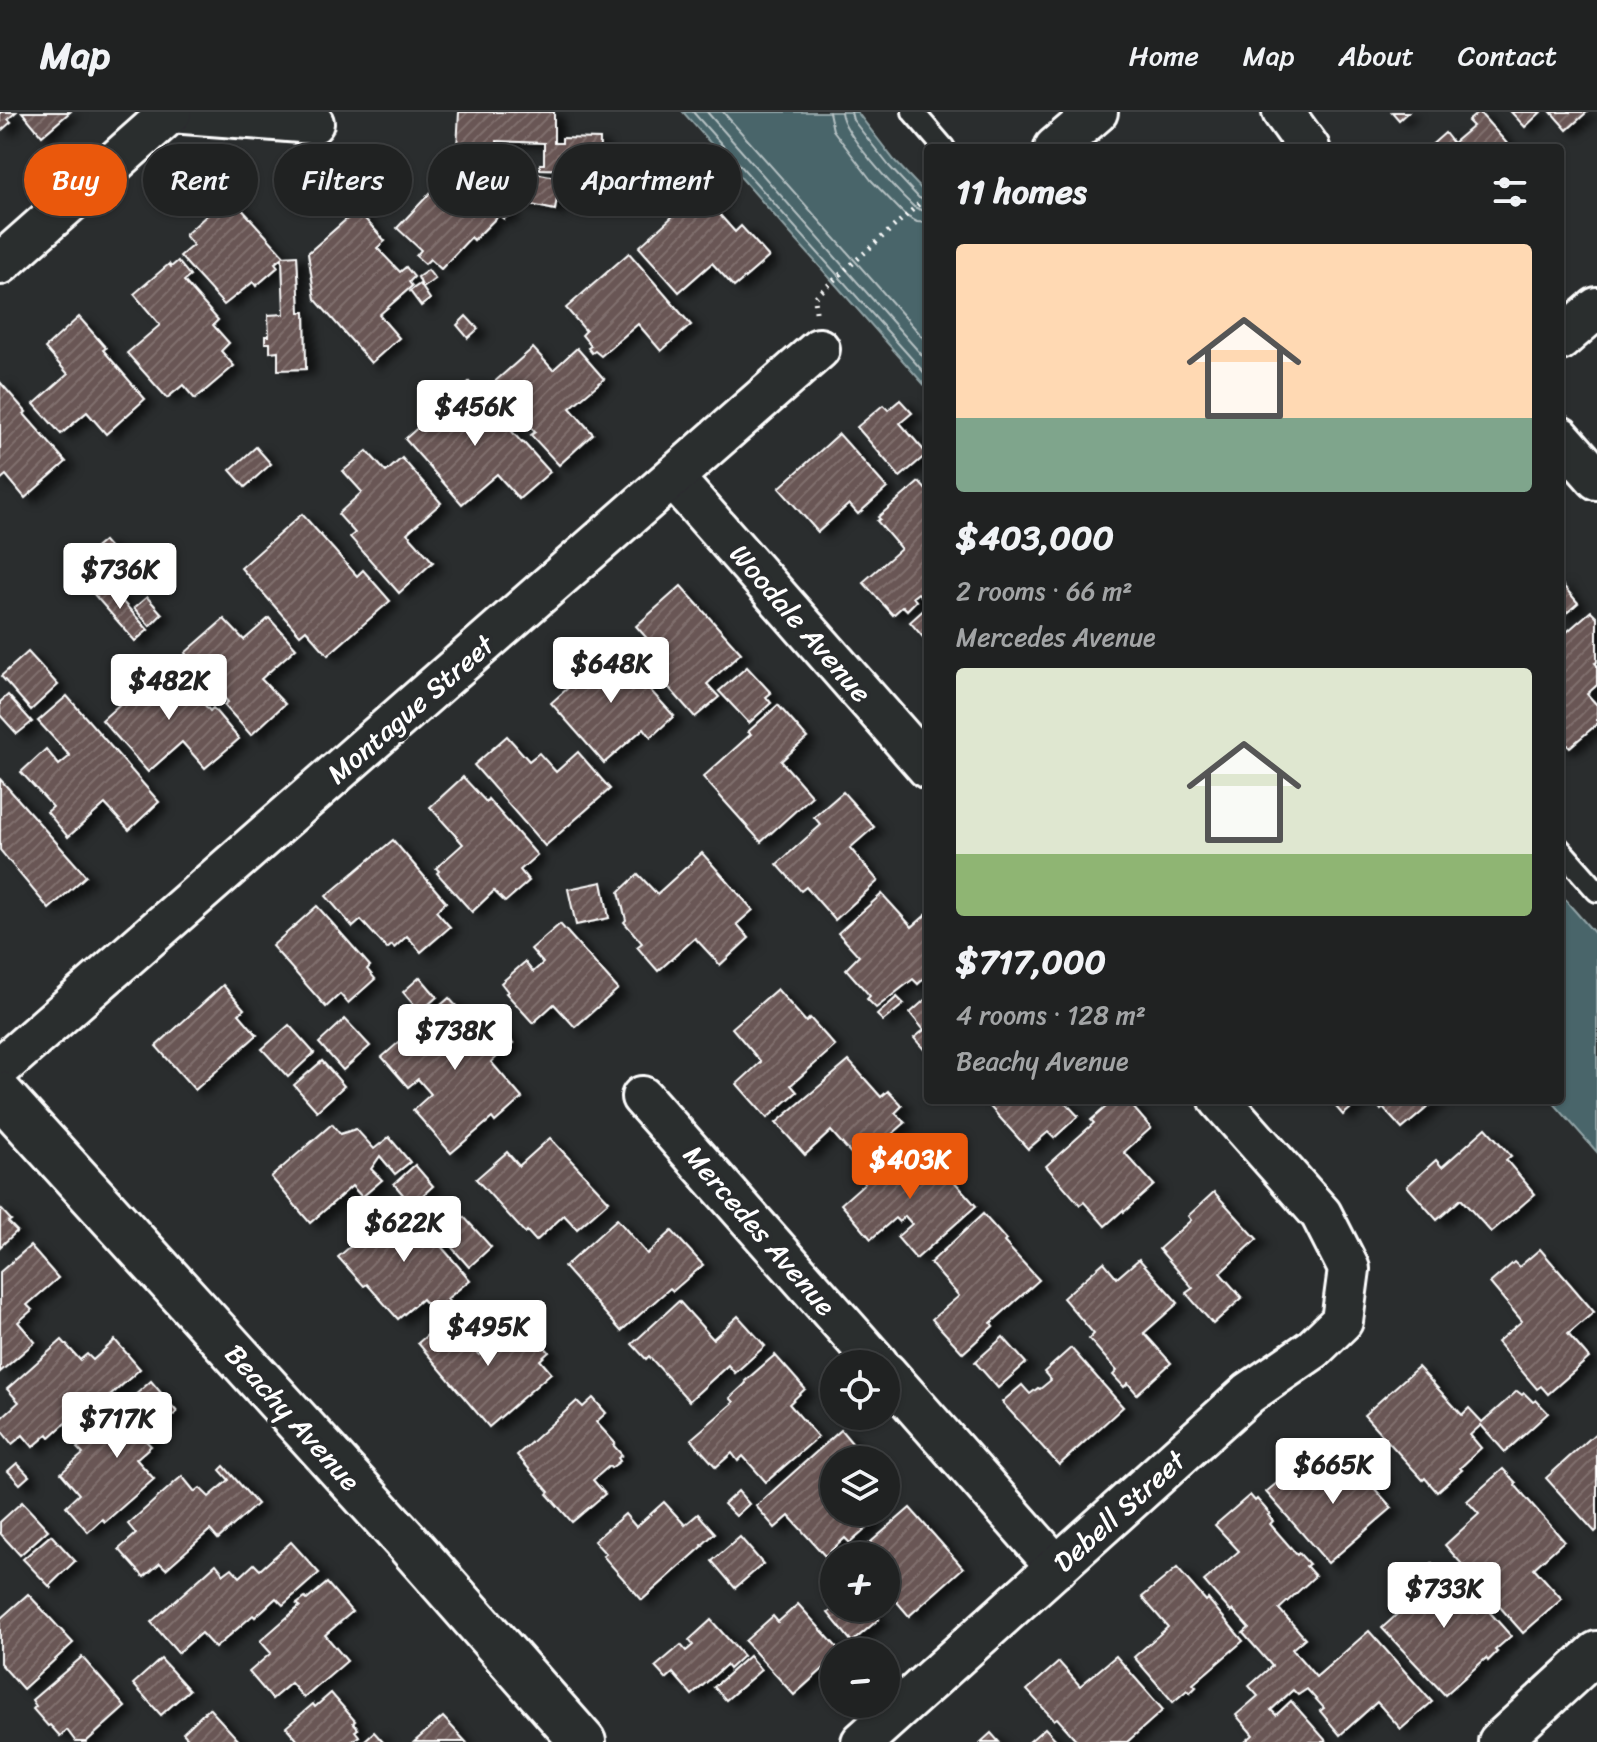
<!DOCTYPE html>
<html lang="en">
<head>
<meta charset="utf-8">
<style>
  body { margin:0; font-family:Sriracha,sans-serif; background:#2d2f2f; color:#f1f3f6; height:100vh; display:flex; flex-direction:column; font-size:30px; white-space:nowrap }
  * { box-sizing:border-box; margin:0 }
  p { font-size:26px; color:#a2a4a5 }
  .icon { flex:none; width:44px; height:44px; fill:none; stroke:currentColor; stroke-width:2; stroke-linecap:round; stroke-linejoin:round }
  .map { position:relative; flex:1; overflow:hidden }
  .side { position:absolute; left:924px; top:32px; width:640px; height:960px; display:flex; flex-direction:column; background:#202222; border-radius:8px; box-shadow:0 2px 6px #0004,0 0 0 2px #3d3f40 }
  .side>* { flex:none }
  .banner { position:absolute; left:24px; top:32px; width:760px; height:72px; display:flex; gap:16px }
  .fabs { position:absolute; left:820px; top:1238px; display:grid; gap:16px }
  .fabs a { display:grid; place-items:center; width:80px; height:80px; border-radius:50%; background:#202222; box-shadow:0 2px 6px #0004,0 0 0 2px #3d3f40; font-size:40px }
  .price { position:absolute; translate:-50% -68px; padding:0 18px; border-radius:8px; background:#fff; color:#222; font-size:26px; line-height:52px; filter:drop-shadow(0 2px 4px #0008) }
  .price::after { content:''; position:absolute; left:50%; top:48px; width:24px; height:18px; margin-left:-12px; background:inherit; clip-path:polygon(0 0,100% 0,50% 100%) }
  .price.active { background:#ea580c; color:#fff }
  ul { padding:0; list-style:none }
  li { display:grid; align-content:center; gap:16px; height:424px; padding:0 32px }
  li span { display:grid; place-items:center; height:248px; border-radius:8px; color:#555 }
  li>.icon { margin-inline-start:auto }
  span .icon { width:144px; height:144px; fill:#fffc; stroke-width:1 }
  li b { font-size:34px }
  h2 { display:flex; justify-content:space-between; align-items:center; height:96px; padding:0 32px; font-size:34px }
  .tag { padding:0 28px; border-radius:36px; background:#202222; box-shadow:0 2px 6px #0004,0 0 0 2px #3d3f40; font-size:28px; line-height:72px }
  .tag.active { background:#ea580c; color:#fff }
  header { display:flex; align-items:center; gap:48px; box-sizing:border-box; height:112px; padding:0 40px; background:#202222; border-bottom:2px solid #3d3f40 }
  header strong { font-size:38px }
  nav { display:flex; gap:44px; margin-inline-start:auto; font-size:28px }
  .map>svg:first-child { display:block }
</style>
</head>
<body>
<header>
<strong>Map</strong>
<nav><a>Home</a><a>Map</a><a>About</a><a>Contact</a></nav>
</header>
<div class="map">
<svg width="1597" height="1630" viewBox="0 0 1597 1630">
  <defs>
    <pattern id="building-hatch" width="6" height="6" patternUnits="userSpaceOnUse" patternTransform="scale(2)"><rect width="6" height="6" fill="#695654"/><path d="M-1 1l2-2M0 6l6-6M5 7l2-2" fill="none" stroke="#806f6e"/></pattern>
    <filter id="shadow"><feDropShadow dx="9" dy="5" stdDeviation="4" flood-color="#0009"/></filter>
  </defs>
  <rect width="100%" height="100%" fill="#2a2d2e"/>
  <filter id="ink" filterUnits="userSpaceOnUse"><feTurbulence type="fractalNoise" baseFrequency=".0125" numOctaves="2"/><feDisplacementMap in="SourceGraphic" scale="16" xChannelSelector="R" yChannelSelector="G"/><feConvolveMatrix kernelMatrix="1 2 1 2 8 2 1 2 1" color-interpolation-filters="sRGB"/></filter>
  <g filter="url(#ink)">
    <!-- water -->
    <g fill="#48656a" stroke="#91a3a6" stroke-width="2">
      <polygon points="683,0 857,0 894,48 928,84 928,277"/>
      <polygon points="1560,782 1597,824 1597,1040 1551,988 1560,988"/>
    </g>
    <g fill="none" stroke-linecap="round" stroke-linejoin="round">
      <!-- shore -->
      <g stroke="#b6c1c3" stroke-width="2">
        <polyline points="693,0 928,265"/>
        <polyline points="707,0 928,250"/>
        <polyline points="723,0 928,231"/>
        <polyline points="829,0 833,18 871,68 906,104 917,110 928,111"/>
        <path d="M841,0C843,22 896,78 914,95L921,98L928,99"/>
        <polyline points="851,0 853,8 889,54 919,86 928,89"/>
      </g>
    </g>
    <!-- building -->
    <g fill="url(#building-hatch)" stroke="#fff" stroke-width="2" filter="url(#shadow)">
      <polygon points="0,0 16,0 8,7 11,10 2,18 0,16"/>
      <polygon points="22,0 70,0 42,24"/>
      <polygon points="459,0 554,0 554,31 562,31 562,26 600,27 599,62 580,62 580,58 540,57 540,52 544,52 544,31 497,29 497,38 457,36"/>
      <polygon points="1392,0 1408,0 1399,8"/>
      <polygon points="1479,0 1511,36 1428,36 1445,21 1453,31 1473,14 1468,9"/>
      <polygon points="1511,0 1541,0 1525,15"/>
      <polygon points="1551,0 1587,0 1567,18"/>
      <polygon points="685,49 719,87 711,93 735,120 741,114 769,145 734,175 712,151 679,180 639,135 672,105 669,102 680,92 661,70"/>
      <polygon points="453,57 482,84 488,77 500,89 494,95 497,98 503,93 511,100 504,107 499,103 474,128 471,125 441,157 430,147 425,152 416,144 421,138 397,116"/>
      <polygon points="524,59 577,69 574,83 558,80 555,98 518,90"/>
      <polygon points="229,83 284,144 297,143 300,200 305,200 306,257 278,258 278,239 270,240 270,231 265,231 265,224 269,224 268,203 284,202 282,146 275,151 278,155 256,174 253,170 224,193 180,144 193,133 185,123"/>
      <polygon points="357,98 385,129 377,136 400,160 406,155 414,165 409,170 412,174 379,203 399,226 371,251 315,187 308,141"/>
      <polygon points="629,141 691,213 661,239 638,212 601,244 595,239 592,241 588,236 591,234 582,223 586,219 566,196"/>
      <polygon points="178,149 190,164 184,169 218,208 213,213 229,231 221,239 234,254 195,287 183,273 167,286 127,241 160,213 134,182 169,152 171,155"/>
      <polygon points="428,158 435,167 423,176 418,165"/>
      <polygon points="420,172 430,187 421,194 410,179"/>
      <polygon points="466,204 478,217 468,226 457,213"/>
      <polygon points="79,205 106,236 103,238 145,287 106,322 87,300 61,322 34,292 68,262 45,236"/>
      <polygon points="533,236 553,258 577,236 604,267 570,296 593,322 559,353 531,323 535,320 492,272"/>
      <polygon points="0,270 26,300 24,302 66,350 25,386 6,363 0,368"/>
      <polygon points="469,270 522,331 523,330 550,360 519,387 497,362 462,392 405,327"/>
      <polygon points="900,288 912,301 900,311 927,342 900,365 857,315 883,293 888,298"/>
      <polygon points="839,322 887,376 858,402 849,392 818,420 779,376"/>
      <polygon points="256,335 271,352 245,375 230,358"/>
      <polygon points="367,339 386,360 402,346 441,391 407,421 433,450 399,481 350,425 355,421 338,402 362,380 343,359"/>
      <polygon points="919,370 928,380 928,478 921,484 918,481 913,485 916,489 907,498 903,494 893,503 863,470 901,437 877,409 880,407 878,405"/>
      <polygon points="302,402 357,464 363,458 390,489 328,543 306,518 300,523 241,456"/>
      <polygon points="104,429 118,445 105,457 91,440"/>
      <polygon points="104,469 148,518 135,529 92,480"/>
      <polygon points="1560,470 1578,491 1560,507"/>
      <polygon points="681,474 741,541 707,572 719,585 695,605 656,561 654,563 638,545 652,532 636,514"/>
      <polygon points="147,485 162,502 150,514 134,496"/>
      <polygon points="928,494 928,531 910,510"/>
      <polygon points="1591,499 1597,505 1597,550 1595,551 1597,553 1597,573 1587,582 1597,593 1597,612 1570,635 1568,633 1564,636 1562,634 1560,636 1560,530 1563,528 1561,525"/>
      <polygon points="269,506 296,536 261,567 285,592 251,623 224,593 228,590 185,541 224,507 244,528"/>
      <polygon points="614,531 642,563 639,566 674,604 651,625 644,616 604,651 551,591 587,559 585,557"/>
      <polygon points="28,540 58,573 31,598 1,564"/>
      <polygon points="167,550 210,599 213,596 239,627 205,656 182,630 148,660 102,608"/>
      <polygon points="747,555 771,581 766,585 771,591 749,611 719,579"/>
      <polygon points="8,583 32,610 17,622 0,603 0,590"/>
      <polygon points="67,584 159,690 129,718 105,692 68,725 47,700 53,695 21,660 46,637 59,653 70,644 38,609"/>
      <polygon points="778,593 807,626 781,649 812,684 761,730 703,665 751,622 748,620"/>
      <polygon points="507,624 529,649 539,641 556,660 578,640 610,677 545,734 474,653"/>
      <polygon points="463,665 486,690 488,687 537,743 520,758 529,769 505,790 494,779 472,800 437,761 439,759 436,756 463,732 430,695"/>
      <polygon points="0,667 86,764 49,797 0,738"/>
      <polygon points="843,680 874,715 850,736 878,769 835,808 806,775 801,779 777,752 821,713 814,705"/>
      <polygon points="393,728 446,790 436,799 450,815 421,840 407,824 394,836 392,833 387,837 361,808 353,815 326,784"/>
      <polygon points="702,741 753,798 737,812 749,826 720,853 695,826 658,859 637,835 642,831 624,810 626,808 619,780 638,762 657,782"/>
      <polygon points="602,770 609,806 576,813 568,777"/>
      <polygon points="882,782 912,815 928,801 928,863 918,872 913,867 876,896 867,887 870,884 846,857 859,844 838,821"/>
      <polygon points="317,794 370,854 367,857 375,867 348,891 340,882 326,895 272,834"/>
      <polygon points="560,812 618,877 575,915 554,892 533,911 506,881 508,880 501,871 525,850 533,860 543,851 531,837"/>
      <polygon points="420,865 437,885 420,900 403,880"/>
      <polygon points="223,873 244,897 239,902 257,923 195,978 156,934"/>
      <polygon points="777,877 806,910 810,906 835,934 791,973 797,980 767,1006 737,972 761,950 732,916"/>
      <polygon points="897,885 904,892 883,909 877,903"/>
      <polygon points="928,885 928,942 914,926 924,918 910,901"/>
      <polygon points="449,886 471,911 486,899 513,931 491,950 522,986 495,1010 492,1006 451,1041 413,998 431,982 418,967 408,975 382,945"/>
      <polygon points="345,907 370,934 343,958 319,931"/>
      <polygon points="289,913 314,941 288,965 262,937"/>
      <polygon points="322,949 344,974 317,999 294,973"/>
      <polygon points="849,949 881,985 888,979 902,994 895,1001 905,1011 883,1030 888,1035 864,1056 831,1019 805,1043 776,1011"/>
      <polygon points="984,988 1063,988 1078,1004 1054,1026 1048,1020 1028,1037"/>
      <polygon points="1114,988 1127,988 1151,1016 1124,1040 1154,1073 1124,1100 1123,1098 1105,1114 1084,1090 1080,1093 1046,1054 1094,1011 1091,1008"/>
      <polygon points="1330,988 1360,988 1343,1003"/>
      <polygon points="1375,988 1436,988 1402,1017 1383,996 1381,998 1376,991 1377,990"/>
      <polygon points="332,1012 340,1022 356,1017 374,1037 389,1025 410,1050 395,1062 380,1044 371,1057 382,1068 362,1085 352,1074 310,1111 271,1065"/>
      <polygon points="1486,1016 1511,1044 1506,1048 1535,1082 1491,1120 1461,1087 1437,1108 1407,1074 1436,1048 1442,1055"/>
      <polygon points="550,1026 609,1089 577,1117 564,1103 536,1129 527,1119 525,1121 476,1067 507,1040 519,1054"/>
      <polygon points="920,1031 976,1094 916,1147 897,1125 912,1112 905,1104 899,1110 895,1106 871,1127 841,1092 896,1043 901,1048"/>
      <polygon points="415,1053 433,1074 412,1093 394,1072"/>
      <polygon points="1214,1080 1257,1127 1220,1161 1242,1186 1213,1212 1186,1181 1193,1176 1159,1137 1191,1108 1188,1104"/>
      <polygon points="403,1090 470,1168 447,1187 450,1191 436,1203 422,1187 398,1207 367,1172 364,1174 338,1145"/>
      <polygon points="0,1096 11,1108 8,1110 17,1119 0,1135"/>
      <polygon points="983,1102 1006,1128 1004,1130 1039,1168 991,1211 993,1214 963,1241 932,1207 959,1184 930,1151"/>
      <polygon points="464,1105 491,1135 469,1155 442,1124"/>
      <polygon points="617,1107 647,1142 672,1119 703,1153 673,1179 670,1176 621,1219 564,1155"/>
      <polygon points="30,1134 58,1166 27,1193 32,1198 18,1210 35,1230 0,1260 0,1160"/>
      <polygon points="1540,1137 1594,1200 1568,1222 1589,1246 1548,1282 1541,1274 1537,1277 1497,1230 1522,1209 1490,1171 1514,1150 1519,1155"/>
      <polygon points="1139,1147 1178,1191 1144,1221 1171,1251 1137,1282 1128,1271 1124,1275 1113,1263 1117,1259 1089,1227 1094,1222 1063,1186 1104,1150 1117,1166"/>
      <polygon points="679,1189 713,1227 738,1204 765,1234 735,1261 728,1253 689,1289 649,1244 646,1247 632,1232"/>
      <polygon points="446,1207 480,1243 483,1240 479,1236 508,1211 523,1229 533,1221 549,1240 540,1248 551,1261 489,1315 418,1231"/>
      <polygon points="1003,1225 1026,1251 998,1276 975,1250"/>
      <polygon points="62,1228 80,1248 87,1242 93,1248 115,1228 140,1257 100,1293 93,1286 50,1325 48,1322 33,1335 23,1323 12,1332 0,1317 0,1307 19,1290 7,1277"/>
      <polygon points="1071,1236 1123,1295 1059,1353 1002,1290 1022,1273 1030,1282 1038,1276 1040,1277 1051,1268 1044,1260"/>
      <polygon points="775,1243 805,1277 789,1292 818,1325 766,1370 743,1344 738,1349 732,1341 716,1355 691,1327 734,1290 730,1286 746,1271 745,1269"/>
      <polygon points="1418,1255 1462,1303 1469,1296 1482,1310 1517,1279 1522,1283 1524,1281 1533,1290 1536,1288 1548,1301 1505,1340 1481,1313 1470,1323 1481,1336 1460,1356 1462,1358 1437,1380 1425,1366 1423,1368 1364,1303"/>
      <polygon points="151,1269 177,1300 145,1328 151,1334 136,1347 154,1367 105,1410 102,1407 88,1420 66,1394 79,1382 61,1361 83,1342 77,1336 87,1328 92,1334 121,1308 115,1301"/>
      <polygon points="593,1286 606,1301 596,1310 615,1331 613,1333 622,1343 618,1346 620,1349 611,1356 609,1354 593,1368 605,1382 572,1410 547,1382 549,1380 517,1343 577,1289 583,1295"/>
      <polygon points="841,1318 866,1348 834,1348 834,1400 864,1400 873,1411 850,1431 845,1426 825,1444 789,1404 775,1416 756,1394"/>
      <polygon points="1597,1320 1597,1418 1595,1420 1546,1366"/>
      <polygon points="1364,1343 1384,1367 1374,1376 1392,1396 1328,1451 1266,1380 1296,1355 1317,1380 1332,1367 1333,1369"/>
      <polygon points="17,1351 29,1364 20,1372 8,1359"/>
      <polygon points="224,1354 257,1392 218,1427 210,1418 166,1457 160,1451 144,1465 119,1437 136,1422 128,1412 182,1364 195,1380 200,1376 209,1385 229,1368 220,1358"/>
      <polygon points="1503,1357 1516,1371 1515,1373 1564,1429 1534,1456 1562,1487 1523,1521 1445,1433 1479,1402 1467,1389"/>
      <polygon points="738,1379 749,1392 736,1404 724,1392"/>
      <polygon points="1250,1383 1255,1389 1257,1387 1270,1402 1268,1403 1273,1409 1270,1412 1297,1443 1299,1441 1309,1452 1306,1454 1315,1464 1279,1497 1305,1526 1292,1537 1316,1565 1369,1519 1432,1590 1401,1617 1377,1590 1340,1623 1320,1599 1324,1596 1307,1577 1298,1583 1293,1578 1271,1598 1276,1603 1291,1589 1327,1630 1245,1630 1253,1623 1236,1603 1258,1584 1249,1574 1272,1554 1243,1521 1249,1516 1233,1498 1231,1500 1204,1469 1239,1439 1215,1413"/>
      <polygon points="22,1390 48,1418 20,1443 0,1421 0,1410"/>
      <polygon points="664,1390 685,1413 698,1402 715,1421 702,1433 703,1434 642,1488 603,1444 606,1442 594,1429 625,1402 636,1415"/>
      <polygon points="910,1396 963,1456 909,1504 886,1477 895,1468 886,1458 886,1444 873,1444 865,1435"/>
      <polygon points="51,1423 75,1449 49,1474 52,1477 23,1447"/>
      <polygon points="740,1425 763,1452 735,1476 712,1449"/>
      <polygon points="291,1430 319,1461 283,1493 276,1486 255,1505 253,1503 215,1536 201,1521 178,1541 151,1510 216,1452 224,1462 232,1456 240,1465 254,1452 260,1458"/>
      <polygon points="1432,1451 1478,1501 1485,1495 1511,1524 1495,1538 1497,1540 1488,1549 1486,1546 1445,1583 1382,1516 1412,1489 1402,1478"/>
      <polygon points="1177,1456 1206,1489 1208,1487 1243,1529 1193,1572 1196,1575 1190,1581 1187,1578 1173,1590 1134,1545 1168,1515 1142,1485"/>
      <polygon points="327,1471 352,1500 325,1523 347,1549 304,1586 291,1571 272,1587 249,1560 271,1541 260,1529 300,1494 297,1492 305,1486 307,1488"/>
      <polygon points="28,1482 73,1531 23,1577 0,1551 0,1507"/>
      <polygon points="798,1492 841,1540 834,1540 834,1547 794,1583 745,1529 773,1504 778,1510"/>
      <polygon points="835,1496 869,1496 879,1507 852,1530 828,1501"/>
      <polygon points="711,1508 743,1544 729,1557 726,1553 692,1583 673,1561 666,1567 655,1555 681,1533 686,1539 693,1533 689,1528"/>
      <polygon points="749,1544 761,1558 726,1588 714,1575"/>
      <polygon points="1116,1544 1163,1598 1127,1630 1078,1630 1057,1606 1054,1608 1027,1578 1059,1550 1080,1574"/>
      <polygon points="82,1545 125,1595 86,1630 76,1630 67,1618 60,1624 50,1613 48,1614 33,1597 36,1594 32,1588"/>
      <polygon points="161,1547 189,1578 161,1603 133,1572"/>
      <polygon points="331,1581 355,1609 353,1611 358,1617 355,1619 359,1624 352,1630 299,1630 286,1615 313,1592 315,1595"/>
      <polygon points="209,1596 240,1630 191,1630 183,1621"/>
      <polygon points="443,1605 466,1630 414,1630"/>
      <polygon points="1045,1616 1058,1630 1029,1630"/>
      <polygon points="374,1620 383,1630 363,1630"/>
      <polygon points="991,1621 999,1630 981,1630"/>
    </g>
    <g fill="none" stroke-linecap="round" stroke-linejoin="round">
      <!-- service casing -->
      <g stroke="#fff" stroke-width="26">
        <g id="service">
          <polyline points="913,0 944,36"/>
          <polyline points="1560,737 1597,779"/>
        </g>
      </g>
      <!-- minor casing -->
      <g stroke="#fff" stroke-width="46">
        <g id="minor">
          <polyline points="171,0 313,11"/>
          <polyline points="1283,0 1309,36"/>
          <polyline points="1055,36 1097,0"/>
          <polyline points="0,152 171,0"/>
          <polyline points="1560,228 1597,196"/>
          <polyline points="1560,325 1597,367"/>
          <polyline points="674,367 928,656"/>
          <polyline points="0,956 819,237"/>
          <polyline points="642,985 878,1252"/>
          <polyline points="886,1261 1057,1455"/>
          <polyline points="862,1630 1249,1281 1313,1237 1342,1209 1349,1157 1321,1102 1220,988"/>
          <polyline points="1499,1630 1597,1540"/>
        </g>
      </g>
      <!-- tertiary casing -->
      <g stroke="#fff" stroke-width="50">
        <polyline id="tertiary" points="0,982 405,1428 583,1630"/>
      </g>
      <!-- path -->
      <polyline stroke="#fff" stroke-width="5" stroke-dasharray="2 6" stroke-linecap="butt" points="816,200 815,185 928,84"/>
      <!-- service -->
      <use href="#service" stroke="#2a2d2e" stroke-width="20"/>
      <!-- minor -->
      <use href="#minor" stroke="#2a2d2e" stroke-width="40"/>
      <!-- tertiary -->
      <use href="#tertiary" stroke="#2a2d2e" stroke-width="44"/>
    </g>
  </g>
  <g text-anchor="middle" stroke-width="8" stroke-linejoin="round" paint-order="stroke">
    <!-- street labels -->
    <g font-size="28" fill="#fff" stroke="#2a2d2e">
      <text transform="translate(801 511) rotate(49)" y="10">Woodale Avenue</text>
      <text transform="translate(410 597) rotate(-41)" y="10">Montague Street</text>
      <text transform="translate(760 1118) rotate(49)" y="10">Mercedes Avenue</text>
      <text transform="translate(293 1305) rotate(48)" y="10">Beachy Avenue</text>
      <text transform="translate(1119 1399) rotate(-42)" y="10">Debell Street</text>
    </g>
  </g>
</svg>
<div class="fabs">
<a><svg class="icon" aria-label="locate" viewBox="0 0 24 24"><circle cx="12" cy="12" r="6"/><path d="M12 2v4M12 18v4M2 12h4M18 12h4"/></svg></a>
<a><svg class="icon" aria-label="layers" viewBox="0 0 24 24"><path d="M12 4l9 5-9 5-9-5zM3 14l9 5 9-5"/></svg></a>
<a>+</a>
<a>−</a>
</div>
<b class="price" style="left:475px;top:336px">$456K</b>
<b class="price" style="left:120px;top:499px">$736K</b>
<b class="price" style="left:611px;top:593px">$648K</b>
<b class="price" style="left:169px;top:610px">$482K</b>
<b class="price" style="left:455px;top:960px">$738K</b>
<b class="price active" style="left:910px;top:1089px">$403K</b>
<b class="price" style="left:404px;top:1152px">$622K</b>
<b class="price" style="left:488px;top:1256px">$495K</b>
<b class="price" style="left:117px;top:1348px">$717K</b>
<b class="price" style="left:1333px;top:1394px">$665K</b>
<b class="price" style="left:1444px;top:1518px">$733K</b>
<div class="banner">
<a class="tag active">Buy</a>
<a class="tag">Rent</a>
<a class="tag">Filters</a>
<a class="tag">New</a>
<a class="tag">Apartment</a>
</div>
<section class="side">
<h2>11 homes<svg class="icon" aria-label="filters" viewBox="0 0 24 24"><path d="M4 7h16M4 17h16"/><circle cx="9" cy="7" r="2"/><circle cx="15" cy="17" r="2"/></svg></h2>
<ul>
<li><span style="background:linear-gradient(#ffd9b3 70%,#7fa58c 0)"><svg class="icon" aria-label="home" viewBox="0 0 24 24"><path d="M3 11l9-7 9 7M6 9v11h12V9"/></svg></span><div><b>$403,000</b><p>2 rooms · 66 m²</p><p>Mercedes Avenue</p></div></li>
<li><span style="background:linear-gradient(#dfe7d0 75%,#8fb573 0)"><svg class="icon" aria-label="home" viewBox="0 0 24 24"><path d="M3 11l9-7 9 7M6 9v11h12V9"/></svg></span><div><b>$717,000</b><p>4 rooms · 128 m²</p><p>Beachy Avenue</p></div></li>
</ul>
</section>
</div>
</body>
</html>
